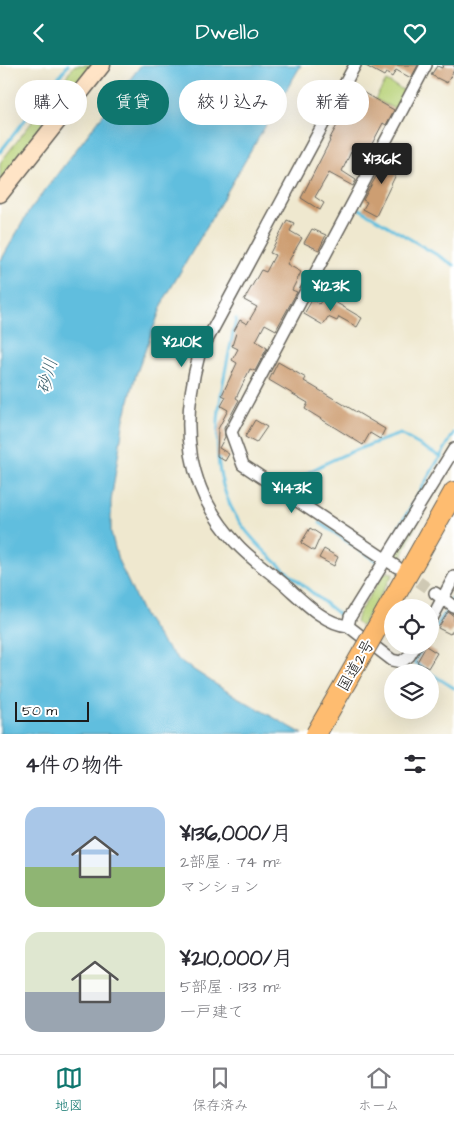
<!DOCTYPE html>
<html lang="ja">
<head>
<meta charset="utf-8">
<style>
  body { margin:0; font-family:"Architects Daughter","Klee One",sans-serif; background:#f2f2f3; color:#2b2b33; height:100vh; display:flex; flex-direction:column; font-size:19px; white-space:nowrap }
  * { box-sizing:border-box; margin:0 }
  p { font-size:16px; color:#7c7c81 }
  .icon { flex:none; width:28px; height:28px; fill:none; stroke:currentColor; stroke-width:2; stroke-linecap:round; stroke-linejoin:round }
  .map { position:relative; height:669px; overflow:hidden }
  .side { display:flex; flex-direction:column; background:#fff; flex:1 }
  .side>* { flex:none }
  .guide { position:absolute; left:15px; top:15px; width:425px; height:45px; display:flex; gap:10px }
  .controls { position:absolute; left:384px; top:534px; display:grid; gap:10px }
  .controls a { display:grid; place-items:center; width:55px; height:55px; border-radius:50%; background:#fff; box-shadow:0 5px 20px #0002; font-size:25px }
  .scale { position:absolute; left:15px; bottom:12px; width:74px; box-sizing:border-box; padding-left:5px; border:2px solid #1c1c1c; border-top:0; font-size:14px; line-height:18px; white-space:nowrap; color:#1c1c1c; -webkit-text-stroke:4px #fff; paint-order:stroke }
  .price { position:absolute; translate:-50% -42px; padding:0 11px; border-radius:5px; background:#0f766e; color:#fff; font-size:16px; line-height:32px; filter:drop-shadow(0 1px 2px #0008) }
  .price::after { content:''; position:absolute; left:50%; top:30px; width:15px; height:11px; margin-left:-8px; background:inherit; clip-path:polygon(0 0,100% 0,50% 100%) }
  .price.active { background:#222; color:#fff }
  ul { padding:0; list-style:none }
  li { display:flex; align-items:center; gap:15px; height:125px; padding:0 25px }
  li span { display:grid; place-items:center; flex:none; width:140px; height:100px; border-radius:15px; color:#555 }
  li>.icon { margin-inline-start:auto }
  span .icon { width:60px; height:60px; fill:#fffc; stroke-width:1 }
  li b { font-size:21px }
  h2 { display:flex; justify-content:space-between; align-items:center; height:60px; padding:0 25px; font-size:21px }
  .pill { padding:0 18px; border-radius:22px; background:#fff; box-shadow:0 5px 20px #0002; font-size:18px; line-height:45px }
  .pill.active { background:#0f766e; color:#fff }
  header { display:flex; justify-content:space-between; align-items:center; height:65px; padding:0 25px; background:#0f766e; color:#fff; font-size:22px; font-weight:600 }
  .dock { display:flex; justify-content:space-around; align-items:center; height:70px; border-top:1px solid #e1e1e2; background:#fff; font-size:14px; color:#7c7c81 }
  .dock a { display:grid; justify-items:center; gap:2px }
  .dock .active { color:#0f766e }
  .map>svg:first-child { display:block }
</style>
</head>
<body>
<header><svg class="icon" aria-label="back" viewBox="0 0 24 24"><path d="M15 5l-7 7 7 7"/></svg>Dwello<svg class="icon" aria-label="heart" viewBox="0 0 24 24"><path d="M12 20l-8-8c-3-5 5-10 8-4 3-6 11-1 8 4z"/></svg></header>
<div class="map">
<svg width="454" height="669" viewBox="0 0 454 669">
  <rect width="100%" height="100%" fill="#fff"/>
  <filter id="ink" filterUnits="userSpaceOnUse"><feTurbulence type="fractalNoise" baseFrequency=".02" numOctaves="2"/><feDisplacementMap in="SourceGraphic" scale="10" xChannelSelector="R" yChannelSelector="G"/><feConvolveMatrix kernelMatrix="1 2 1 2 8 2 1 2 1" color-interpolation-filters="sRGB"/></filter>
  <filter id="wash" filterUnits="userSpaceOnUse"><feTurbulence type="fractalNoise" baseFrequency=".0096" numOctaves="4" result="noise"/><feDisplacementMap in="SourceGraphic" scale="20" xChannelSelector="R" yChannelSelector="G"/><feGaussianBlur stdDeviation="1.12" result="paint"/><feColorMatrix in="noise" values="0 0 0 0 0 0 0 0 0 0 0 0 0 0 0 0 0 1.4 0 .05"/><feComposite in="paint" operator="in"/></filter>
  <g filter="url(#wash)">
    <rect width="100%" height="100%" fill="#efe8cf"/>
    <!-- green -->
    <g fill="#b8d278" stroke="#6a774a">
      <polygon points="75,0 95,0 50,57 39,48"/>
      <polygon points="386,16 407,27 397,45 375,34"/>
      <polygon points="36,52 47,61 0,120 0,98"/>
      <polygon points="426,436 399,499 395,496 394,489"/>
      <polygon points="389,507 393,509 361,562 356,557 358,549 384,508"/>
    </g>
    <!-- water -->
    <polygon fill="#60bede" stroke="#3e6d7d" points="141,0 301,0 164,235 136,310 124,354 111,436 111,467 118,495 144,551 162,577 180,596 223,624 303,669 0,669 0,197 29,146"/>
    <g fill="none" stroke-linecap="round" stroke-linejoin="round">
      <!-- stream -->
      <g stroke="#60bede" stroke-width="3">
        <polyline points="0,87 68,0"/>
        <polyline points="356,142 454,200"/>
        <path d="M236,254C222,324 197,406 247,467C273,499 313,527 344,554L345,552"/>
        <polyline points="233,388 236,398 242,406"/>
        <path d="M286,424C310,400 368,380 400,369L441,392"/>
        <polyline points="320,458 379,498"/>
        <polyline points="392,474 454,368"/>
        <polyline points="451,536 454,529"/>
        <polyline points="430,571 449,542"/>
        <polyline points="424,580 414,597 430,608"/>
        <polyline points="430,608 454,623"/>
      </g>
    </g>
    <g id="blocks">
      <!-- building -->
      <g fill="#cd9e72">
        <polygon points="364,0 418,0 411,13 396,5 392,12 386,8 384,11"/>
        <polygon points="443,0 454,0 454,5 447,18 431,10 437,1 442,3"/>
        <polygon points="357,24 394,45 386,60 383,58 364,94 351,87 342,106 356,115 353,121 329,108 315,132 324,138 320,145 301,133 330,76 329,75"/>
        <polygon points="394,88 404,93 376,151 363,144 367,137 363,135 383,99 386,96 389,98"/>
        <polygon points="287,155 294,158 290,166 302,173 287,199 301,207 292,225 297,227 276,265 265,259 256,276 267,283 255,306 250,304 236,333 239,335 224,363 225,372 219,383 229,389 225,396 217,391 218,364 228,345 221,341 226,332 222,330 237,298 232,295 238,284 232,281 236,268 234,266 240,255 247,259 257,242 244,235 261,205 266,207 275,190 270,188"/>
        <polygon points="312,164 326,170 319,185 304,178"/>
        <polygon points="325,231 362,253 357,262 339,252 337,256 328,252 323,260 304,249 312,235 319,239"/>
        <polygon points="278,297 306,313 304,316 385,364 380,374 370,368 363,380 305,344 308,338 269,315"/>
        <polygon points="255,355 267,362 256,378 245,372"/>
        <polygon points="310,463 321,470 314,486 301,478"/>
        <polygon points="324,484 338,492 334,501 319,493"/>
        <polygon points="448,547 454,551 454,564 450,569 438,563"/>
        <polygon points="426,581 437,588 428,603 417,597"/>
      </g>
    </g>
  </g>
  <g filter="url(#ink)">
    <use href="#blocks" fill-opacity="0" stroke="#66635b" stroke-width="1"/>
    <g fill="none" stroke-linecap="round" stroke-linejoin="round">
      <!-- street-tunnel -->
      <polyline stroke="#cfc9b4" stroke-width="11" stroke-dasharray="11 5.5" stroke-linecap="butt" points="405,507 435,528"/>
      <!-- street casing -->
      <g stroke="#66635b" stroke-width="14">
        <g id="street">
          <path d="M355,0L199,290C180,360 185,423 236,478C250,494 269,506 285,520C302,535 324,559 348,561L392,595L401,597L409,591L416,580"/>
          <polyline points="397,502 243,400 231,367 426,0"/>
          <polyline points="435,528 454,542"/>
          <polyline points="430,557 454,512"/>
          <polyline points="348,561 350,552 454,384"/>
        </g>
      </g>
      <!-- secondary casing -->
      <g stroke="#66635b" stroke-width="19">
        <polyline id="secondary" points="0,129 102,0"/>
      </g>
      <!-- highway casing -->
      <g stroke="#66635b" stroke-width="22">
        <polyline id="highway" points="386,547 454,427"/>
      </g>
      <!-- street -->
      <use href="#street" stroke="#fff" stroke-width="11"/>
      <!-- secondary -->
      <use href="#secondary" stroke="#ffe4c6" stroke-width="16"/>
      <!-- highway -->
      <use href="#highway" stroke="#febc70" stroke-width="20"/>
      <!-- highway-bridge casing -->
      <g stroke="#66635b" stroke-width="22" stroke-linecap="butt">
        <polyline id="highway-bridge" points="316,669 386,547"/>
      </g>
      <!-- highway-bridge -->
      <use href="#highway-bridge" stroke="#febc70" stroke-width="20"/>
    </g>
  </g>
  <g text-anchor="middle" stroke-width="4" stroke-linejoin="round" paint-order="stroke">
    <!-- street labels -->
    <g font-size="16" fill="#1c1c1c" stroke="#fff">
      <text transform="translate(355 600) rotate(-60)" y="6">国道2号</text>
    </g>
    <!-- water labels -->
    <g font-size="18" font-style="italic" fill="#375d6a" stroke="#fff">
      <text transform="translate(47 311) rotate(-76)" y="6">砂川</text>
    </g>
  </g>
</svg>
<div class="controls">
<a><svg class="icon" aria-label="locate" viewBox="0 0 24 24"><circle cx="12" cy="12" r="6"/><path d="M12 2v4M12 18v4M2 12h4M18 12h4"/></svg></a>
<a><svg class="icon" aria-label="layers" viewBox="0 0 24 24"><path d="M12 4l9 5-9 5-9-5zM3 14l9 5 9-5"/></svg></a>
</div>
<div class="scale">50 m</div>
<b class="price active" style="left:382px;top:120px">¥136K</b>
<b class="price" style="left:331px;top:247px">¥123K</b>
<b class="price" style="left:182px;top:303px">¥210K</b>
<b class="price" style="left:292px;top:449px">¥143K</b>
<div class="guide">
<a class="pill">購入</a>
<a class="pill active">賃貸</a>
<a class="pill">絞り込み</a>
<a class="pill">新着</a>
</div>
</div>
<section class="side">
<h2>4件の物件<svg class="icon" aria-label="filters" viewBox="0 0 24 24"><path d="M4 7h16M4 17h16"/><circle cx="9" cy="7" r="2"/><circle cx="15" cy="17" r="2"/></svg></h2>
<ul>
<li><span style="background:linear-gradient(#a9c7e8 60%,#8fb573 0)"><svg class="icon" aria-label="home" viewBox="0 0 24 24"><path d="M3 11l9-7 9 7M6 9v11h12V9"/></svg></span><div><b>¥136,000/月</b><p>2部屋 · 74 m²</p><p>マンション</p></div></li>
<li><span style="background:linear-gradient(#dfe7d0 60%,#9aa5b1 0)"><svg class="icon" aria-label="home" viewBox="0 0 24 24"><path d="M3 11l9-7 9 7M6 9v11h12V9"/></svg></span><div><b>¥210,000/月</b><p>5部屋 · 133 m²</p><p>一戸建て</p></div></li>
</ul>
</section>
<nav class="dock">
<a class="active"><svg class="icon" aria-label="map" viewBox="0 0 24 24"><path d="M3 6l6-2 6 2 6-2v14l-6 2-6-2-6 2zM9 4v14M15 6v14"/></svg>地図</a>
<a><svg class="icon" aria-label="saved" viewBox="0 0 24 24"><path d="M7 4h10v16l-5-4-5 4z"/></svg>保存済み</a>
<a><svg class="icon" aria-label="home" viewBox="0 0 24 24"><path d="M3 11l9-7 9 7M6 9v11h12V9"/></svg>ホーム</a>
</nav>
</body>
</html>
